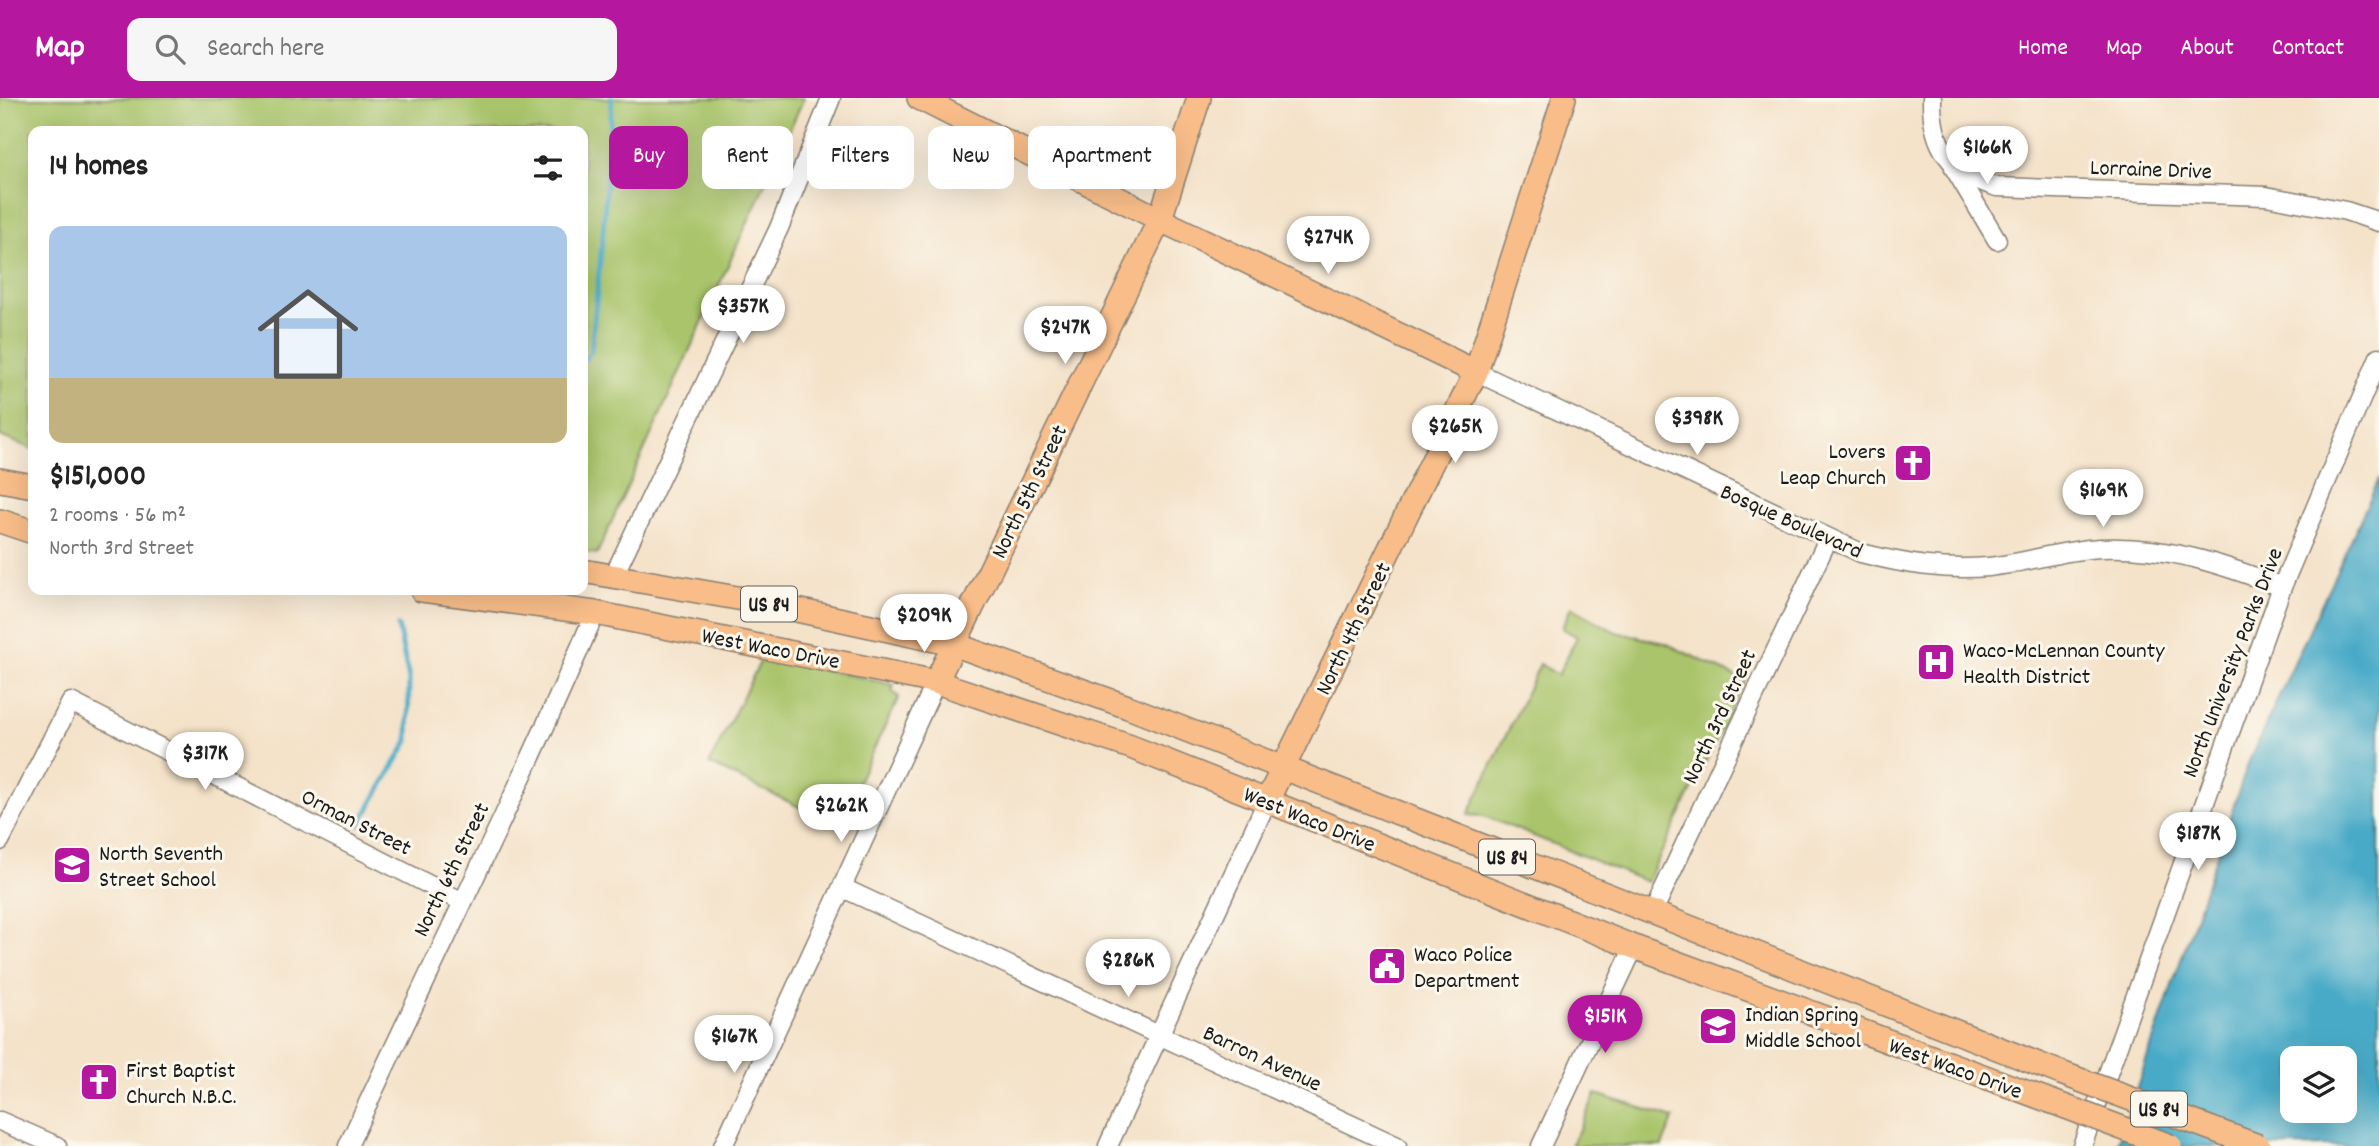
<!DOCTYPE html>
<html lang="en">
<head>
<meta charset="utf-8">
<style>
  body { margin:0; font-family:Dekko,sans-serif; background:#f6f6f6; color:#222; height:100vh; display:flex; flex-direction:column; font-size:26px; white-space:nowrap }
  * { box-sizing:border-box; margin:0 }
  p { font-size:23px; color:#767676 }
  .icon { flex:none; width:38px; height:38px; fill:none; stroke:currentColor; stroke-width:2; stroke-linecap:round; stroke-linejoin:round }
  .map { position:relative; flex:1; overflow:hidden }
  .sheet { position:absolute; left:28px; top:28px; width:560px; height:469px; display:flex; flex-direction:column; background:#fff; border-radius:14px; box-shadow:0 7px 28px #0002 }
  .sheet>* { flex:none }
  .banner { position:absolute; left:609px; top:28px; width:665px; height:63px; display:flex; gap:14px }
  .buttons { position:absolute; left:2280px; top:948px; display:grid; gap:14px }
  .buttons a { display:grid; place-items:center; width:77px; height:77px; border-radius:14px; background:#fff; box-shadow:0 7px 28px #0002; font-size:35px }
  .price { position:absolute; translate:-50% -60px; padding:0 16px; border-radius:24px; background:#fff; color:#222; font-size:23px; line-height:46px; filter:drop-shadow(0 2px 4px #0008) }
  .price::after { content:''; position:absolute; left:50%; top:42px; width:21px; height:16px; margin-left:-10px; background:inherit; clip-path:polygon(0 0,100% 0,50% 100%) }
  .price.on { background:#b5179e; color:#fff }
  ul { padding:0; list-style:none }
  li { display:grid; align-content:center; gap:14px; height:371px; padding:0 21px }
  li+li { border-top:2px solid #e0e0e0 }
  li span { display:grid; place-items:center; height:217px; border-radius:14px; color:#555 }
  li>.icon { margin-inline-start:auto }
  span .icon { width:126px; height:126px; fill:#fffc; stroke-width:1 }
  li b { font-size:30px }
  h2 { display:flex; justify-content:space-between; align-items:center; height:84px; padding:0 21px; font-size:30px }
  .chip { padding:0 24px; border-radius:14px; background:#fff; box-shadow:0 7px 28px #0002; font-size:24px; line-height:63px }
  .chip.on { background:#b5179e; color:#fff }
  header { display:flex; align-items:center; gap:42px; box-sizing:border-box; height:98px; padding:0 35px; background:#b5179e; color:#fff }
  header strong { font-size:33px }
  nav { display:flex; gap:38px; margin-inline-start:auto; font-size:24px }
  .search { width:490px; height:63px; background:#f6f6f6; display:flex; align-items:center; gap:18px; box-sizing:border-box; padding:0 24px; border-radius:14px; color:#767676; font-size:26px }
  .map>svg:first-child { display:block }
</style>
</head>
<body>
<header>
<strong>Map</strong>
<div class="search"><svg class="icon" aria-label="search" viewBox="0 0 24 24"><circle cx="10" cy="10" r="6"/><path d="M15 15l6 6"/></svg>Search here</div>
<nav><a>Home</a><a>Map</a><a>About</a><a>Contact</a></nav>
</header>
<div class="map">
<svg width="2379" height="1048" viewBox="0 0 2379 1048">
  <rect width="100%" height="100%" fill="#fbf7ec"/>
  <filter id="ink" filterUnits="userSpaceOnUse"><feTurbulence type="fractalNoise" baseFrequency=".0143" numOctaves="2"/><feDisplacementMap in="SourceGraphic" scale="14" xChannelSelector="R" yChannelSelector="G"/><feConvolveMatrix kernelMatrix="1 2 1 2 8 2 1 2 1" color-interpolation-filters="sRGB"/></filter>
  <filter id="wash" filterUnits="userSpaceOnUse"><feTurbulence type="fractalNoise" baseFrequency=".00686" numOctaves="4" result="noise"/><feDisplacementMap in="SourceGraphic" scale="28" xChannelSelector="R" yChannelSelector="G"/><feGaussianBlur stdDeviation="1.57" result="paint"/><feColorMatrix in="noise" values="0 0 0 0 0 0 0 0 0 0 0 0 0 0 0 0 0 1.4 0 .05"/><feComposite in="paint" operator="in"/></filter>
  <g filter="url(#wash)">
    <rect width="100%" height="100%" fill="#f4e2c9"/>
    <!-- green -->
    <g fill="#a9c46b" stroke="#627044" stroke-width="2">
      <polygon points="0,0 804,0 597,456 583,454 583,33 33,33 33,351 0,338"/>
      <polygon points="1571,509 1616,534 1665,545 1745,583 1647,784 1484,718 1468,717 1540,566 1558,577 1577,539 1562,530"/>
      <polygon points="763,558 894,587 892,593 899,599 837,727 709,666"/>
      <polygon points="1596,996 1674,1020 1662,1048 1571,1048"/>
    </g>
    <!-- water -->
    <path fill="#48aac7" stroke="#326372" stroke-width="2" fill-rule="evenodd" d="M2379,381V1048H2117L2249,663ZM2292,961H2345V1013H2292Z"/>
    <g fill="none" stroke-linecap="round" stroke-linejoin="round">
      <!-- stream -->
      <g stroke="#48aac7" stroke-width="5">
        <polyline points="583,263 591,253 603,134 612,0"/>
        <polyline points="359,727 408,643 409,581 398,528"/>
      </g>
    </g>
  </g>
  <g filter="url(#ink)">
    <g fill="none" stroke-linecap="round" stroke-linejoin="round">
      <!-- minor casing -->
      <g stroke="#887f72" stroke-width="21">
        <g id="minor">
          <path d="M1932,0C1931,48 1950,75 1997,89L2266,98L2346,113L2379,124"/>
          <polyline points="1954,70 1997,142"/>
          <path d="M1476,274L1861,455C1904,466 1944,473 1989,469C2026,465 2062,452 2100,450C2165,447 2222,466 2282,489"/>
          <polyline points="614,477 779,130 831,0"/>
          <polyline points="0,743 71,604 461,803"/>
          <polyline points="843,790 1397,1048"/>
          <polyline points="1652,816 1828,441"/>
          <polyline points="0,1023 57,1048"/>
          <path d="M348,1048C430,870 518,695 595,515"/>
          <polyline points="723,1048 936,584"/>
          <polyline points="1108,1048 1267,703"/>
          <polyline points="1541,1048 1634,849"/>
          <polyline points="2082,1048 2282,489 2379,259"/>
        </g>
      </g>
      <!-- major casing -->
      <g stroke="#887f72" stroke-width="26">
        <g id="major">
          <polyline points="919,0 1171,127 1476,274"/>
          <polyline points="0,382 33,388"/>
          <polyline points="0,423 33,434"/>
          <polyline points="583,473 760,504 953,546 1128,609 2061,975"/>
          <polyline points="422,492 595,515 936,584 1131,649 1634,849 2050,1003"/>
          <polyline points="936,584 1160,121 1199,0"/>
          <polyline points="1267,703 1476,274 1564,0"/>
        </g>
      </g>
      <!-- minor -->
      <use href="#minor" stroke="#fff" stroke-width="18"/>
      <!-- major -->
      <use href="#major" stroke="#f8bd89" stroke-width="23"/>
      <!-- major-bridge casing -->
      <g stroke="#887f72" stroke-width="26" stroke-linecap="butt">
        <g id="major-bridge">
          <polyline points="2061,975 2258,1048"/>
          <polyline points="2050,1003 2170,1048"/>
        </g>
      </g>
      <!-- major-bridge -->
      <use href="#major-bridge" stroke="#f8bd89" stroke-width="23"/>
    </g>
  </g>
  <!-- icons -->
  <defs>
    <g id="church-square" transform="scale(2.0125)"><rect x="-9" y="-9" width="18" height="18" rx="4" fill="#b5179e" stroke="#fbf7ec"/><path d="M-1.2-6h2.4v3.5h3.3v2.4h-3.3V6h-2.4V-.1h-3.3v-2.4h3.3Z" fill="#fff"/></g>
    <g id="hospital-square" transform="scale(2.0125)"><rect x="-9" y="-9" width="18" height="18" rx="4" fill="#b5179e" stroke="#fbf7ec"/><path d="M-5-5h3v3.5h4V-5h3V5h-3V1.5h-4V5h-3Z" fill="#fff"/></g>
    <g id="school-square" transform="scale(2.0125)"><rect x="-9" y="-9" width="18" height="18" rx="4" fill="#b5179e" stroke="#fbf7ec"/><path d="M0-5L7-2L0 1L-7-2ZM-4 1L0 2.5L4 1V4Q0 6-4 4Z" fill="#fff"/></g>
    <g id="civic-square" transform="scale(2.0125)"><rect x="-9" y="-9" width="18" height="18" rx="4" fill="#b5179e" stroke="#fbf7ec"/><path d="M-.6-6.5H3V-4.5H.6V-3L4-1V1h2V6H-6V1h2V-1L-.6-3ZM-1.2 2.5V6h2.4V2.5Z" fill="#fff"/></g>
  </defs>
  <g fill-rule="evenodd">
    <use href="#church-square" x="1913" y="365"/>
    <use href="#hospital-square" x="1936" y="564"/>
    <use href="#school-square" x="72" y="767"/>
    <use href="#civic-square" x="1387" y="868"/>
    <use href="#school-square" x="1718" y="928"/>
    <use href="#church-square" x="99" y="984"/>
  </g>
  <g text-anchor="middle" stroke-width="6" stroke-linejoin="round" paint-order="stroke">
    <!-- shield labels -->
    <g fill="#fbf7ec" stroke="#5f5e5a" stroke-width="2">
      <rect x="741" y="488.5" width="56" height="35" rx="5"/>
      <rect x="1479" y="741.5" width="56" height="35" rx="5"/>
      <rect x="2131" y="993.5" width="56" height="35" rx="5"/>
    </g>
    <g font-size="21" font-weight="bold" fill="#1c1c1c">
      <text x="769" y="513">US 84</text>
      <text x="1507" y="766">US 84</text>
      <text x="2159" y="1018">US 84</text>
    </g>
    <!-- street labels -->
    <g font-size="23" fill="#1c1c1c" stroke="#fbf7ec">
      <text transform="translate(2151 70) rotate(2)" y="8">Lorraine Drive</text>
      <text transform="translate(1028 393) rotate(-64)" y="8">North 5th Street</text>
      <text transform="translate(1792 422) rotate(24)" y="8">Bosque Boulevard</text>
      <text transform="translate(1352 530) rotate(-64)" y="8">North 4th Street</text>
      <text transform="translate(771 549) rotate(11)" y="8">West Waco Drive</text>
      <text transform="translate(2231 564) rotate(-69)" y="8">North University Parks Drive</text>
      <text transform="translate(1718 618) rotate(-65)" y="8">North 3rd Street</text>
      <text transform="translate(1310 720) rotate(22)" y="8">West Waco Drive</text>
      <text transform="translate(357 723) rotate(27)" y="8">Orman Street</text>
      <text transform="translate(450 771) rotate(-64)" y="8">North 6th Street</text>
      <text transform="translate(1263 959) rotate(25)" y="8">Barron Avenue</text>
      <text transform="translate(1956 969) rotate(20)" y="8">West Waco Drive</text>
    </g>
    <!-- poi labels -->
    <g font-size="23" fill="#1c1c1c" stroke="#fbf7ec" text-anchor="start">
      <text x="1886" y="360" text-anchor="end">Lovers<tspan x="1886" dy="26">Leap Church</tspan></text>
      <text x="1963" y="559">Waco-McLennan County<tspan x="1963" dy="26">Health District</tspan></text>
      <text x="99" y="762">North Seventh<tspan x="99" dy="26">Street School</tspan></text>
      <text x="1414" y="863">Waco Police<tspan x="1414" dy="26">Department</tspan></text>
      <text x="1745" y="923">Indian Spring<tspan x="1745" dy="26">Middle School</tspan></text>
      <text x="126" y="979">First Baptist<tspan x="126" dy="26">Church N.B.C.</tspan></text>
    </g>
  </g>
</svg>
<div class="buttons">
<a><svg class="icon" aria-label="layers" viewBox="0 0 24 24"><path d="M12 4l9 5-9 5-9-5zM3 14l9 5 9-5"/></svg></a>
</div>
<b class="price" style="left:1987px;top:88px">$166K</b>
<b class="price" style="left:1328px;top:178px">$274K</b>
<b class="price" style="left:743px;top:247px">$357K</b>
<b class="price" style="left:1065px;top:268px">$247K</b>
<b class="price" style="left:1697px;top:359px">$398K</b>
<b class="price" style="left:1455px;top:367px">$265K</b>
<b class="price" style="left:2103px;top:431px">$169K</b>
<b class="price" style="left:924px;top:556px">$209K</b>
<b class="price" style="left:205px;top:694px">$317K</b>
<b class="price" style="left:841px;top:746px">$262K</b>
<b class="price" style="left:2198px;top:774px">$187K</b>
<b class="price" style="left:1128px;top:901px">$286K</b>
<b class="price on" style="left:1605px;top:957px">$151K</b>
<b class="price" style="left:734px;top:977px">$167K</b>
<div class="banner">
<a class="chip on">Buy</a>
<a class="chip">Rent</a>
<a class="chip">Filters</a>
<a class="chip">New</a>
<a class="chip">Apartment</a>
</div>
<section class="sheet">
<h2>14 homes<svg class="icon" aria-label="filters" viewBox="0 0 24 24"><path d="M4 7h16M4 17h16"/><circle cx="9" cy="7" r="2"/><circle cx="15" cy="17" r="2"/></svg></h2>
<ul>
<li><span style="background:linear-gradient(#a9c7e8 70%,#c2b280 0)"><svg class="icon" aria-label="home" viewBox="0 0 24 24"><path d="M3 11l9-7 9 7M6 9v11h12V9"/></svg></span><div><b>$151,000</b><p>2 rooms · 56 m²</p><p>North 3rd Street</p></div></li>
</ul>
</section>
</div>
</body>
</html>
